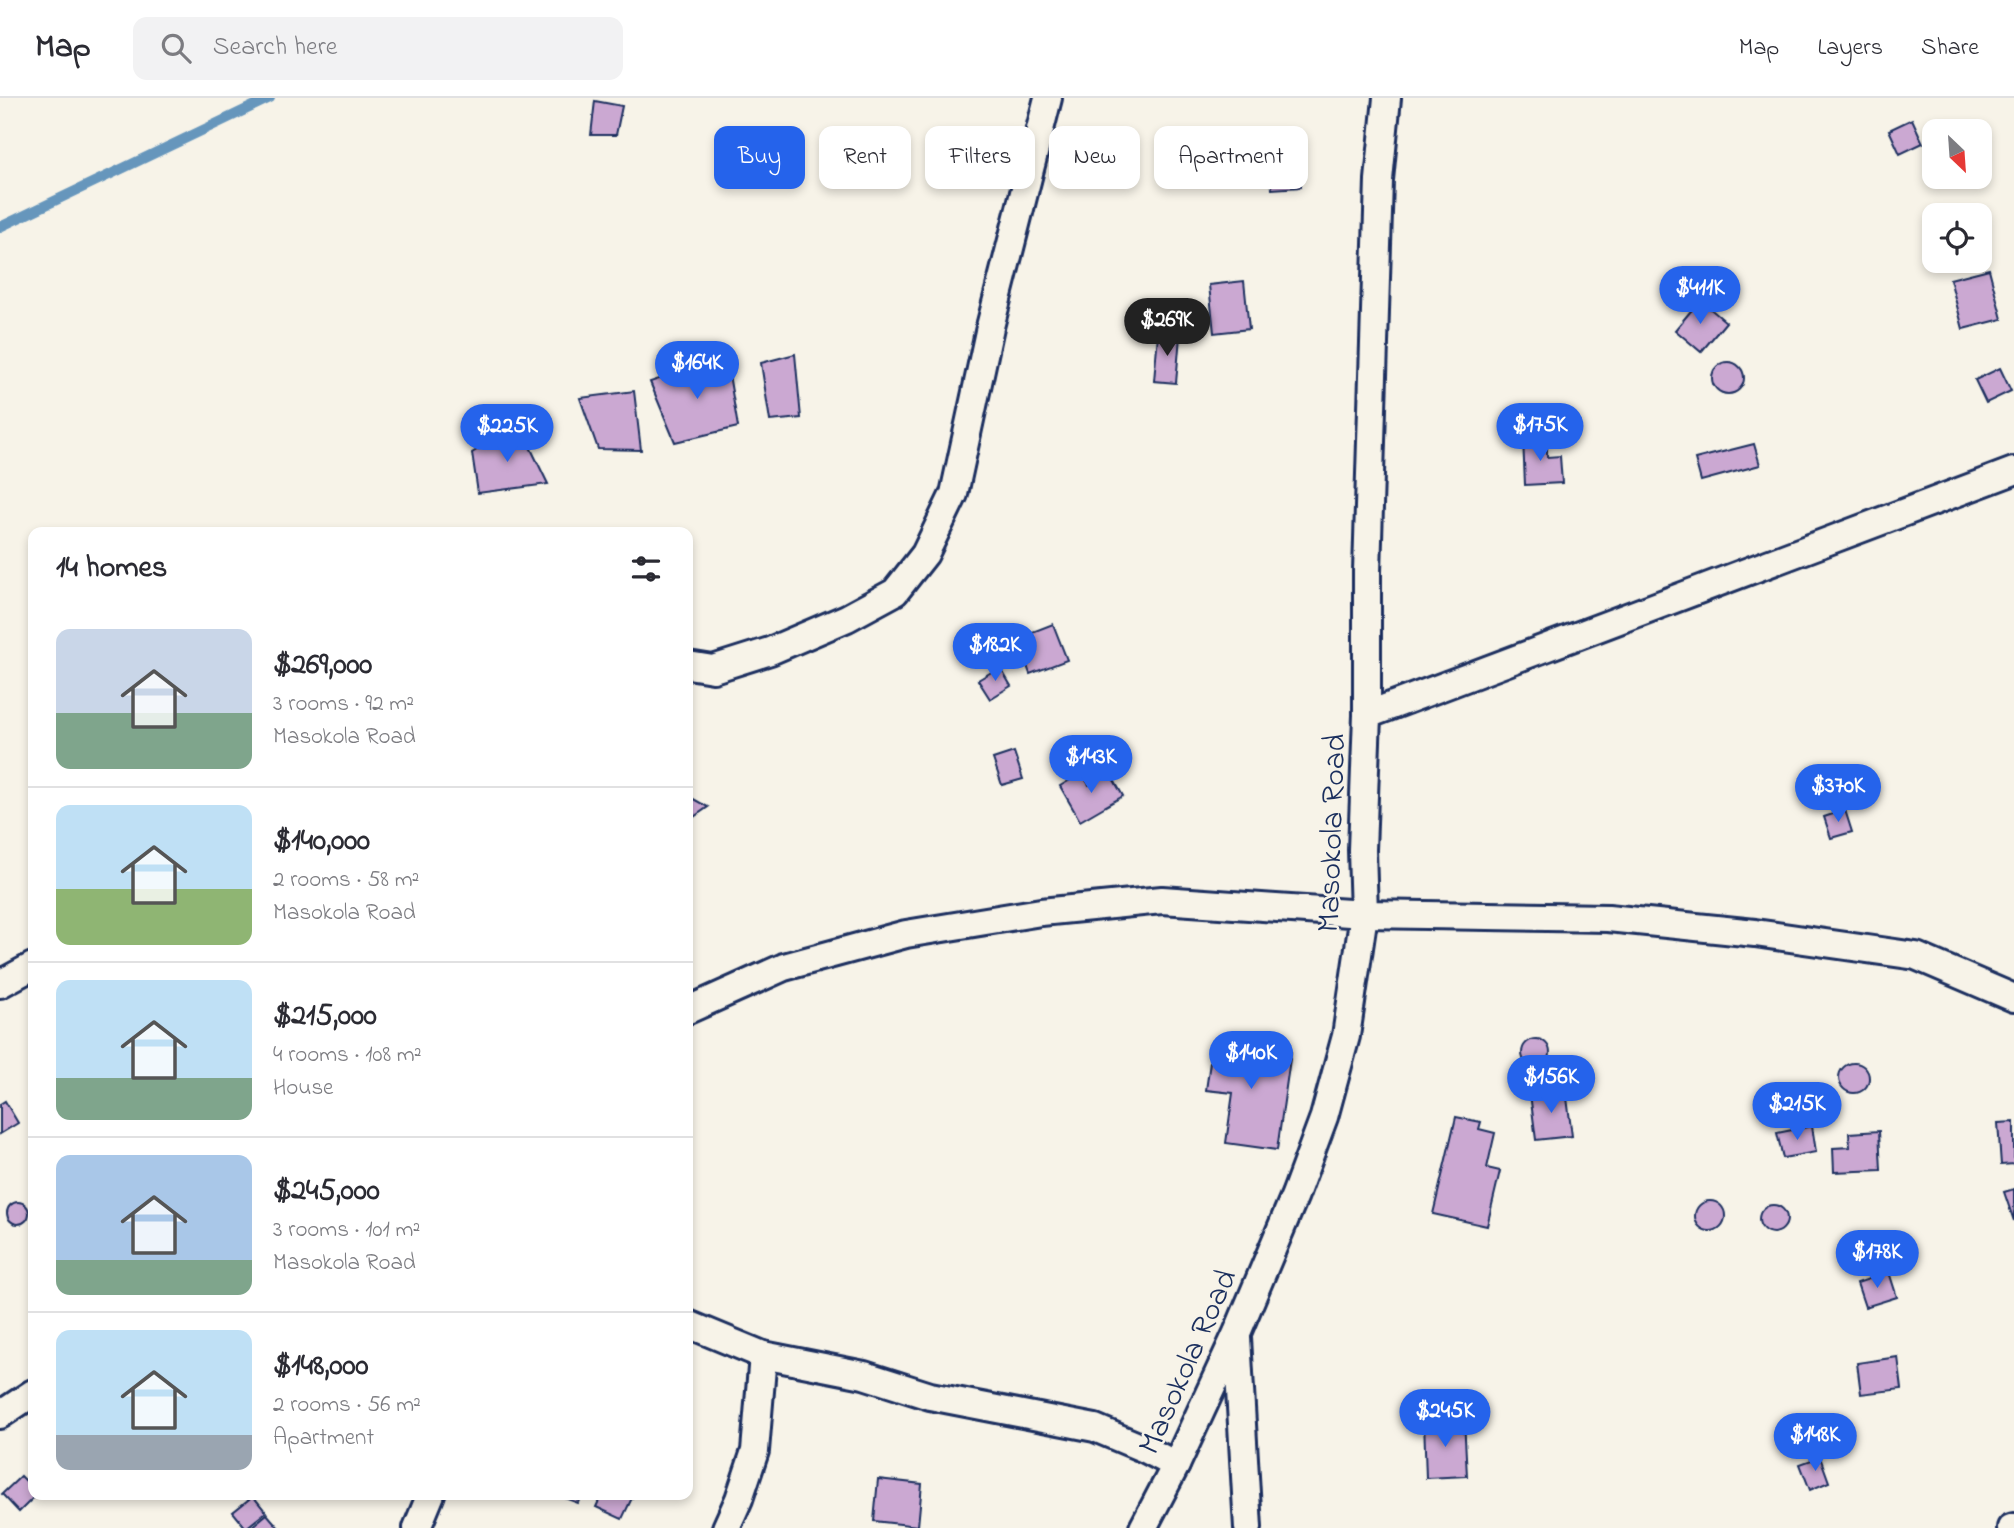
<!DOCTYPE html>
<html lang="en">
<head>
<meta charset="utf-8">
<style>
  body { margin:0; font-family:"Indie Flower",sans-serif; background:#f2f2f3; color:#2b2b33; height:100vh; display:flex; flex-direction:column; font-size:26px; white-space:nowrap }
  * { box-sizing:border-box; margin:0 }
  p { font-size:23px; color:#7c7c81 }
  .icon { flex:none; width:38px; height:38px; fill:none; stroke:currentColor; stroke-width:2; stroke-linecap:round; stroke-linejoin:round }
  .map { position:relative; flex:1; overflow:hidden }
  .side { position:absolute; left:28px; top:429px; width:665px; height:973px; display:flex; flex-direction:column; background:#fff; border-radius:14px; box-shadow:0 4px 10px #0003 }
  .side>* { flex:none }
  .guide { position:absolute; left:714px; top:28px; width:665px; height:63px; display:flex; gap:14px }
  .needle { width:46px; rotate:155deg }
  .fabs { position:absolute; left:1922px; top:21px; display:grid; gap:14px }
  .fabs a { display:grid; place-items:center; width:70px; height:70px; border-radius:14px; background:#fff; box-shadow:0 4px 10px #0003; font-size:35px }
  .price { position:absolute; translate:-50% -60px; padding:0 16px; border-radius:24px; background:#2563eb; color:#fff; font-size:23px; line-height:46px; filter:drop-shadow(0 2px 4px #0008) }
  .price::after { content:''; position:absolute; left:50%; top:42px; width:21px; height:16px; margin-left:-10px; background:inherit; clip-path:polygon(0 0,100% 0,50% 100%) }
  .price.active { background:#222; color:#fff }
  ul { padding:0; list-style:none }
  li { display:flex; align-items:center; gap:21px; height:175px; padding:0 28px }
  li+li { border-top:2px solid #e1e1e2 }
  li span { display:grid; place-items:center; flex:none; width:196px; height:140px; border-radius:14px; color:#555 }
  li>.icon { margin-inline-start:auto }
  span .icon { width:84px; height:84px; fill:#fffc; stroke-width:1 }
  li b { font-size:30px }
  h2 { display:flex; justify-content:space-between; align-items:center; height:84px; padding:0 28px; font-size:30px }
  .pill { padding:0 24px; border-radius:14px; background:#fff; box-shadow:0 4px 10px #0003; font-size:24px; line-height:63px }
  .pill.active { background:#2563eb; color:#fff }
  header { display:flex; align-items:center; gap:42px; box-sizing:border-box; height:98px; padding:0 35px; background:#fff; border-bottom:2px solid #e1e1e2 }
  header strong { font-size:33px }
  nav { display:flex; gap:38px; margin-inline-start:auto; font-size:24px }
  .search { width:490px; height:63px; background:#f2f2f3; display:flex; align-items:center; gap:18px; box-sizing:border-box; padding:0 24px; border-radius:14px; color:#7c7c81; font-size:26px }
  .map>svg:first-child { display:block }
</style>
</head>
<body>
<header>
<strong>Map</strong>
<div class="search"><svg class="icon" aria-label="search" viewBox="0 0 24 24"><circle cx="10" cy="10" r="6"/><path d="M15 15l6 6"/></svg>Search here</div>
<nav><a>Map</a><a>Layers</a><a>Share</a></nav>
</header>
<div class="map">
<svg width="2014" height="1430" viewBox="0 0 2014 1430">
  <rect width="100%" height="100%" fill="#f7f3e8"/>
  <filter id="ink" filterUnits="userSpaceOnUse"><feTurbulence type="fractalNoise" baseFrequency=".0143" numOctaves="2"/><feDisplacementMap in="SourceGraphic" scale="14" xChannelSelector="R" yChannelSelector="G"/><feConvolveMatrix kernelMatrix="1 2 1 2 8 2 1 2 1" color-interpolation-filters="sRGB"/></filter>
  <g filter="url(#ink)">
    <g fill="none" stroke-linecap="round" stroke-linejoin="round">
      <!-- stream -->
      <polyline stroke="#6696bc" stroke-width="10" points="0,129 270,0"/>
    </g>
    <!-- building -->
    <g fill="#cba8d2" stroke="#1b2f5e" stroke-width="2">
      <polygon points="595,3 622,8 616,37 591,37"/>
      <polygon points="1912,21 1923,45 1900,56 1889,32"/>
      <polygon points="1300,59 1301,89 1272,91 1270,61"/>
      <polygon points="1989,171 2002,221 1963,231 1950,181"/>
      <polygon points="1244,183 1249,231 1214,235 1209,187"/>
      <polygon points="1700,202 1726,224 1701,254 1675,232"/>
      <polygon points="1158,236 1180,238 1176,285 1154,283"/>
      <polygon points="795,256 801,320 770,323 761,265"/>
      <polygon points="726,259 738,329 675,344 650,284"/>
      <circle cx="1728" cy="280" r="16"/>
      <polygon points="2000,270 2011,293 1986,305 1975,282"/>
      <polygon points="634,293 641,352 598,351 580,300"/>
      <polygon points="519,326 548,386 478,395 472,355"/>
      <polygon points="1547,339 1547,359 1560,358 1562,385 1525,387 1523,340"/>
      <polygon points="1754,346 1760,367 1701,383 1695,361"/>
      <polygon points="1053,526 1067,562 1030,576 1017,540"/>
      <polygon points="1000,569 1011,588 990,601 978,582"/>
      <polygon points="1014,654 1023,681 1002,687 993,661"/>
      <polygon points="1082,675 1089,687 1110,675 1123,698 1080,723 1060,688"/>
      <polygon points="688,698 708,709 688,723"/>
      <polygon points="1845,712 1852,734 1831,740 1824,719"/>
      <circle cx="1536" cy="955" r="14"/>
      <polygon points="1213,943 1291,954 1277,1052 1226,1045 1233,995 1206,992"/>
      <circle cx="1854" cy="980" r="15"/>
      <polygon points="1566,992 1572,1038 1536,1042 1530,996"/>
      <polygon points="5,1003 18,1025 0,1036 0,1006"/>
      <polygon points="1456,1019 1481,1024 1479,1031 1495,1035 1487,1070 1500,1073 1487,1128 1433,1116"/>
      <polygon points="2014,1024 2014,1066 2001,1067 1998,1025"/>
      <polygon points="1812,1028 1816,1054 1783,1060 1777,1035"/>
      <polygon points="1879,1033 1881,1072 1834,1074 1833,1050 1850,1049 1849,1035"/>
      <polygon points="2014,1091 2014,1123 2004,1094"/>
      <circle cx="1710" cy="1118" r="15"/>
      <circle cx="18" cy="1115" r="11"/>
      <circle cx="1773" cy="1121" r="14"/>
      <polygon points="1889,1174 1897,1199 1865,1209 1857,1185"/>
      <polygon points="1898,1259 1902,1291 1861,1296 1857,1265"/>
      <polygon points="1464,1321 1467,1378 1426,1380 1424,1323"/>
      <polygon points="1820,1359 1829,1384 1810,1392 1800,1366"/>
      <polygon points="21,1378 33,1390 33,1396 37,1396 19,1414 2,1396"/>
      <polygon points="878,1381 922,1386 918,1428 874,1423"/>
      <polygon points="554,1396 581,1396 578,1405"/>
      <polygon points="602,1396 624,1396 632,1400 622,1421 596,1409"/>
      <polygon points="253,1398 266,1414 246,1430 233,1414"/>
      <polygon points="267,1416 279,1430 250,1430"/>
    </g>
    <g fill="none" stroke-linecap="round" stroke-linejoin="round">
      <!-- minor casing -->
      <g stroke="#1b2f5e" stroke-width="32">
        <g id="minor">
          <polyline points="688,567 713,571 770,553 847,520 895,494 925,456 954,396 990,229 1048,0"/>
          <polyline points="1367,617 2014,373"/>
          <polyline points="0,886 33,868"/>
          <polyline points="688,912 784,869 906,836 1041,814 1162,802 1364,816 1608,820 1755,835 1916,858 2014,900"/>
          <polyline points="688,1226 763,1257 864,1277 930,1298 1095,1330 1145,1351 1176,1367"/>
          <polyline points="1237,1240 1248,1430"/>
          <polyline points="0,1317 33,1295"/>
          <polyline points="417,1430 431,1396"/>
          <polyline points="726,1430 739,1401 755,1353 763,1257"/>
          <polyline points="1143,1430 1176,1367 1237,1235 1295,1097 1324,1019 1346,938 1364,816 1362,752 1367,617 1367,474 1379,82 1387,0"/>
          <polyline points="2011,1430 2014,1429"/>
        </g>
      </g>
      <!-- minor -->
      <use href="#minor" stroke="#f7f3e8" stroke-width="26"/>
    </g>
  </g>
  <g text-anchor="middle" stroke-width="5" stroke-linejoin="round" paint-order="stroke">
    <!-- street labels -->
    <g font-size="32" fill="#1b2f5e" stroke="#f7f3e8">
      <text transform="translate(1330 735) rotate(-88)" y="11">Masokola Road</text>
      <text transform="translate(1186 1263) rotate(-66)" y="11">Masokola Road</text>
    </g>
  </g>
</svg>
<div class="fabs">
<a><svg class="needle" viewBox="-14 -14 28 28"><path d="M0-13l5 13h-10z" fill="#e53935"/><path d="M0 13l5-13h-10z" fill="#7c7c81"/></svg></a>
<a><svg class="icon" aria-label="locate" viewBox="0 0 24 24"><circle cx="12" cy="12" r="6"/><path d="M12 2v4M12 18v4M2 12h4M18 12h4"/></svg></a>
</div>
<b class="price" style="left:1700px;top:228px">$411K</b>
<b class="price active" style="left:1167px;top:260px">$269K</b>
<b class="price" style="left:697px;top:303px">$164K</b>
<b class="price" style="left:1540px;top:365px">$175K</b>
<b class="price" style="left:507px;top:366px">$225K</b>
<b class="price" style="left:995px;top:585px">$182K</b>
<b class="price" style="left:1091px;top:697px">$143K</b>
<b class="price" style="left:1838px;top:726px">$370K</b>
<b class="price" style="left:1251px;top:993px">$140K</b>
<b class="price" style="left:1551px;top:1017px">$156K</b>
<b class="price" style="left:1797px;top:1044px">$215K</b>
<b class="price" style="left:1877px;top:1192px">$178K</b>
<b class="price" style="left:1445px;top:1351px">$245K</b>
<b class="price" style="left:1815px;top:1375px">$148K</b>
<div class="guide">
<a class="pill active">Buy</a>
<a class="pill">Rent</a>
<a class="pill">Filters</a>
<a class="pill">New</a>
<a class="pill">Apartment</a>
</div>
<section class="side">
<h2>14 homes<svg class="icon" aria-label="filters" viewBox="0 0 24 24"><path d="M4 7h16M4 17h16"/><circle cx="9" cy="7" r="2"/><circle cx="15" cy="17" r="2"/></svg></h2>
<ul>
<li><span style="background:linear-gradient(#c9d6e8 60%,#7fa58c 0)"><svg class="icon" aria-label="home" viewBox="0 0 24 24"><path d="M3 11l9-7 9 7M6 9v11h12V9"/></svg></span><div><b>$269,000</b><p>3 rooms · 92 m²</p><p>Masokola Road</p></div></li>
<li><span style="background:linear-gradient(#bfe0f5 60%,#8fb573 0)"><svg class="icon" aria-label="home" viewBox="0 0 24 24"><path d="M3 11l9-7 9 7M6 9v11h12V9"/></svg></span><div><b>$140,000</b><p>2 rooms · 58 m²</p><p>Masokola Road</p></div></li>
<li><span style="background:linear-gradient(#bfe0f5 70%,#7fa58c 0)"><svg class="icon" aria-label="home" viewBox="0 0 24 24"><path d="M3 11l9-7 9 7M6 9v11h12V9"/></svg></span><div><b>$215,000</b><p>4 rooms · 108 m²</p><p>House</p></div></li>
<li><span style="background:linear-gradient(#a9c7e8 75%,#7fa58c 0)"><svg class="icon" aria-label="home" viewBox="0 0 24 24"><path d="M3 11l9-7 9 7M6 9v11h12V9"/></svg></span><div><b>$245,000</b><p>3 rooms · 101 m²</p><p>Masokola Road</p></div></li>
<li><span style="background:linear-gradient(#bfe0f5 75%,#9aa5b1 0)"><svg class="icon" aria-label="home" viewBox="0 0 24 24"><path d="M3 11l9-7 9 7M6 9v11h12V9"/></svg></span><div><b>$148,000</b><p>2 rooms · 56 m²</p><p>Apartment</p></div></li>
</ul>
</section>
</div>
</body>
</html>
